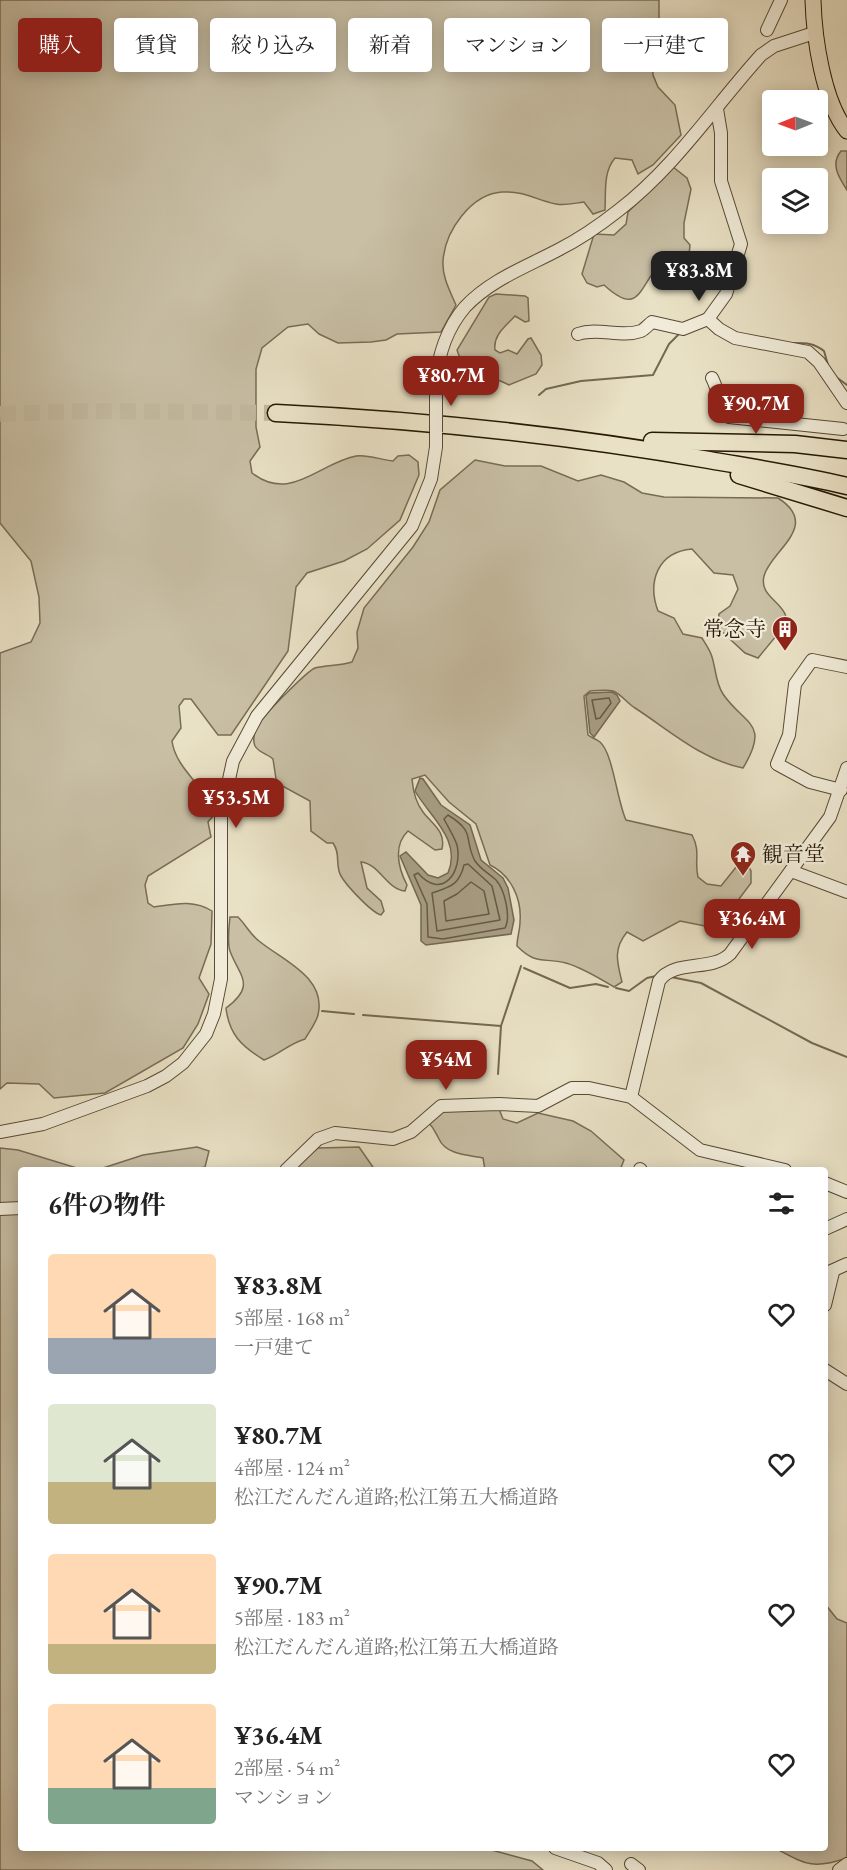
<!DOCTYPE html>
<html lang="ja">
<head>
<meta charset="utf-8">
<style>
  body { margin:0; font-family:"EB Garamond","Noto Serif JP",serif; background:#f2f2f2; color:#222; height:100vh; display:flex; flex-direction:column; font-size:22px; white-space:nowrap }
  * { box-sizing:border-box; margin:0 }
  p { font-size:20px; color:#767676 }
  .icon { flex:none; width:33px; height:33px; fill:none; stroke:currentColor; stroke-width:2; stroke-linecap:round; stroke-linejoin:round }
  .map { position:relative; flex:1; overflow:hidden }
  .side { position:absolute; left:18px; top:1167px; width:810px; height:684px; display:flex; flex-direction:column; background:#fff; border-radius:6px; box-shadow:0 3px 15px #0003 }
  .side>* { flex:none }
  .guide { position:absolute; left:18px; top:18px; width:812px; height:54px; display:flex; gap:12px }
  .needle { width:39px; rotate:269deg }
  .fabs { position:absolute; left:762px; top:90px; display:grid; gap:12px }
  .fabs a { display:grid; place-items:center; width:66px; height:66px; border-radius:6px; background:#fff; box-shadow:0 3px 15px #0003; font-size:30px }
  .price { position:absolute; translate:-50% -51px; padding:0 14px; border-radius:12px; background:#8f2418; color:#fff; font-size:20px; line-height:39px; filter:drop-shadow(0 2px 3px #0008) }
  .price::after { content:''; position:absolute; left:50%; top:36px; width:18px; height:14px; margin-left:-9px; background:inherit; clip-path:polygon(0 0,100% 0,50% 100%) }
  .price.on { background:#222; color:#fff }
  ul { padding:0; list-style:none }
  li { display:flex; align-items:center; gap:18px; height:150px; padding:0 30px }
  li span { display:grid; place-items:center; flex:none; width:168px; height:120px; border-radius:6px; color:#555 }
  li>.icon { margin-inline-start:auto }
  span .icon { width:72px; height:72px; fill:#fffc; stroke-width:1 }
  li b { font-size:26px }
  h2 { display:flex; justify-content:space-between; align-items:center; height:72px; padding:0 30px; font-size:26px }
  .tag { padding:0 21px; border-radius:6px; background:#fff; box-shadow:0 3px 15px #0003; font-size:21px; line-height:54px }
  .tag.on { background:#8f2418; color:#fff }
  .map>svg:first-child { display:block }
</style>
</head>
<body>
<div class="map">
<svg width="847" height="1870" viewBox="0 0 847 1870">
  <rect width="100%" height="100%" fill="#e9e1c5"/>
  <filter id="stains"><feTurbulence type="fractalNoise" baseFrequency=".00333" numOctaves="4"/><feColorMatrix values="0 0 0 0 .2 0 0 0 0 .09 0 0 0 0 .02 0 0 0 .5 -.17"/></filter>
  <radialGradient id="worn" r=".72"><stop offset=".6" stop-color="#630" stop-opacity="0"/><stop offset="1" stop-color="#630" stop-opacity=".3"/></radialGradient>
  <!-- green -->
  <g fill="#c8bfa5" stroke="#786c56" stroke-width="1.5">
    <path d="M0,0H659V42L652,61L653,75L658,87L675,105L681,135L653,165L638,174L632,160L615,158C603,172 606,192 605,210L593,214L584,202C575,203 565,206 556,204C535,200 526,191 502,192C471,194 445,231 443,261C442,277 450,291 456,305L441,332L397,334L386,340L371,342L338,343L319,334L308,324L288,327L262,348L256,369V427L260,447L250,461L252,473C291,503 319,463 356,456C367,454 381,460 393,461L398,456L409,455L418,462L419,475L400,520L367,549L344,561L307,573L296,587L288,651L231,735H218L191,699H184L179,706L181,728L172,741C176,772 213,791 213,816L208,822L211,837L148,876L145,885L148,903L154,907C174,904 194,899 212,911L211,944L199,978L209,994L198,1024L183,1048L105,1093L54,1098L39,1084L7,1083L0,1089V653L31,642L40,623L39,597L31,561L0,523Z"/>
    <path d="M841,151H847V190C839,178 830,164 841,151Z"/>
    <path d="M673,167L687,178L691,189L684,223V238L690,245L689,255L680,262L659,265C638,289 639,317 604,285L597,287L587,283L582,274L594,234L614,235L626,224L628,212Z"/>
    <path d="M496,294L525,296L528,298L529,321L525,322L515,316C505,327 493,335 495,350L500,353L508,350L517,354L528,339L531,338L541,355L542,365L536,374L509,385C492,375 463,373 457,350L489,297Z"/>
    <path d="M475,460L505,466H541L578,481L601,475L624,482L642,493L664,497L778,498C822,526 770,551 764,576C758,601 794,602 786,632L776,636L758,658L745,653L718,628L719,614L730,606L738,589L733,575L714,573L692,549C658,552 647,581 658,611L674,618L683,634L702,638C705,643 709,649 711,654C716,667 715,682 723,694C744,725 771,722 743,768C702,760 669,730 635,708C627,703 621,694 613,691C606,689 597,691 590,691L584,696L588,735C592,738 596,739 600,742C613,753 617,801 626,820L692,835C701,852 694,860 698,877L707,884L721,886L737,866L748,865L751,871V883L721,923L710,927L680,921L643,941L627,932C613,949 617,962 622,982L614,987C599,978 583,968 566,963C543,957 537,966 517,946C517,938 520,930 520,922C522,899 511,875 490,865L476,824L449,802L425,775L412,779C413,791 416,803 423,812C432,824 446,831 442,849L435,850L408,831C393,845 398,868 407,885L405,891C386,889 380,864 361,862L367,888L381,901L384,911L381,915C371,912 341,881 339,871C336,860 340,853 333,843H327L311,831L310,801L284,787L276,779L273,759C268,754 259,753 255,746C252,740 255,729 259,723C265,714 307,671 315,668C327,665 340,666 352,662L358,648L357,632L364,608L413,547L429,522L440,490Z"/>
    <path d="M230,917H238C246,925 250,934 259,941C282,960 327,977 318,1015C316,1023 309,1032 305,1039C288,1044 279,1055 264,1060C241,1046 229,1034 226,1008C257,985 239,976 230,951C227,943 229,926 230,917Z"/>
    <path d="M499,1109L503,1119L517,1123L538,1113L573,1121L591,1131L624,1160L620,1170H485L483,1158C469,1155 446,1155 439,1139C435,1132 434,1128 428,1122L444,1111Z"/>
    <polygon points="197,1147 209,1151 205,1167 190,1170 21,1170 21,1848 484,1848 532,1861 543,1870 0,1870 0,1148 18,1150 80,1169 103,1168 143,1155"/>
    <polygon points="359,1147 375,1170 291,1170 318,1148"/>
    <path d="M825,1604L837,1619L847,1623V1858C812,1870 805,1864 775,1848H825Z"/>
  </g>
  <!-- water -->
  <g fill="#a79d84" stroke="#746852" stroke-width="1.5">
    <polygon points="612,692 617,695 620,701 594,737 590,733 586,696 589,693"/>
    <path d="M420,778L423,779L441,805L470,825L481,860L503,878L508,888L514,920L511,934L426,945L421,941V905L400,856L406,852L428,875L438,878L448,873C462,840 430,817 415,791Z"/>
  </g>
  <g fill="none" stroke-linecap="round" stroke-linejoin="round">
    <!-- shore -->
    <g stroke="#685a45" stroke-width="1.5">
      <polygon points="609,698 611,703 600,718 596,719 592,700"/>
      <path d="M448,815C477,833 463,839 475,861C481,870 489,873 496,880C505,890 511,917 505,928L443,939L428,937L427,904L414,875L418,873C442,901 463,872 457,845C454,836 448,827 444,819Z"/>
      <path d="M468,864L492,886L500,920L437,931L432,893C449,887 459,886 464,865Z"/>
      <polygon points="471,882 484,891 489,914 446,921 444,901 457,894"/>
    </g>
    <!-- stream -->
    <g stroke="#746852" stroke-width="2">
      <path d="M790,343C804,343 813,342 824,351L828,365"/>
      <polyline points="836,377 847,385"/>
      <polyline points="539,395 546,389 581,381 653,375 669,344 680,333"/>
      <polyline points="524,968 570,988 596,984 608,987"/>
      <polyline points="671,977 701,983 812,1043 847,1057"/>
      <polyline points="616,988 629,991 647,978 656,976"/>
      <polyline points="322,1011 354,1014"/>
      <polyline points="363,1015 501,1026 521,966"/>
      <polyline points="498,1074 501,1026"/>
    </g>
    <!-- highway-tunnel -->
    <polyline stroke="#c2b99f" stroke-width="16" stroke-dasharray="16 8" stroke-linecap="butt" points="0,414 88,411 276,413"/>
    <!-- minor casing -->
    <g stroke="#584a36" stroke-width="14">
      <g id="minor">
        <polyline points="767,30 781,0"/>
        <polyline points="717,109 721,133 721,181 741,244 726,294 708,319 719,329 735,338 808,352 819,362 847,403"/>
        <path d="M578,334C598,327 621,338 641,331C645,329 649,324 652,322L683,329L708,319"/>
        <path d="M712,378C718,389 721,410 729,417L843,429"/>
        <path d="M436,382C438,356 447,328 465,307C490,280 526,267 558,250C580,239 600,225 619,210C675,167 714,107 761,55L774,46L814,33"/>
        <polyline points="841,790 810,782 777,764 789,735 795,684 812,660 847,667"/>
        <polyline points="791,871 847,892"/>
        <path d="M631,1097L659,981C674,959 711,972 730,954L830,817L847,768"/>
        <polyline points="0,1132 43,1124 147,1086 166,1076 183,1063 206,1034 214,1014 221,979 221,816 233,761 257,716 412,526 431,479 436,447 436,432"/>
        <polyline points="640,1169 641,1170"/>
        <polyline points="286,1170 318,1139 335,1133 393,1139 411,1132 441,1106 499,1104 538,1106 572,1088 589,1088 631,1097 700,1150 785,1170"/>
        <polyline points="825,1183 847,1192"/>
        <polyline points="0,1209 21,1208"/>
        <polyline points="825,1229 847,1219"/>
        <polyline points="827,1273 847,1264"/>
        <polyline points="825,1305 833,1272"/>
        <polyline points="825,1370 847,1384"/>
        <polyline points="555,1848 598,1863 606,1870"/>
        <polyline points="631,1864 639,1870"/>
        <polyline points="839,1870 847,1864"/>
      </g>
    </g>
    <!-- major casing -->
    <g stroke="#281806" stroke-width="17">
      <path id="major" d="M813,0C814,37 823,102 847,131"/>
    </g>
    <!-- highway casing -->
    <g stroke="#281806" stroke-width="19">
      <g id="highway">
        <path d="M276,413C421,420 565,435 709,460C755,468 801,475 847,486"/>
        <polyline points="652,441 795,444 847,450"/>
        <polyline points="739,475 847,508"/>
      </g>
    </g>
    <!-- minor -->
    <use href="#minor" stroke="#f1ecd9" stroke-width="12"/>
    <!-- major -->
    <use href="#major" stroke="#e9e1c5" stroke-width="15"/>
    <!-- highway -->
    <use href="#highway" stroke="#e9e1c5" stroke-width="16"/>
    <!-- minor-bridge casing -->
    <g stroke="#584a36" stroke-width="14" stroke-linecap="butt">
      <polyline id="minor-bridge" points="436,382 436,432"/>
    </g>
    <!-- minor-bridge -->
    <use href="#minor-bridge" stroke="#f1ecd9" stroke-width="12"/>
  </g>
  <!-- icons -->
  <defs>
    <g id="building-pin" transform="scale(1.35)"><path d="M0 17L-7.5 6A9.5 9.5 0 1 1 7.5 6Z" fill="#8f2418" stroke="#f1ecd9"/><path d="M-4-6H4V6H1V3H-1V6H-4ZM-2.5-4.3h1.7v1.8h-1.7ZM.8-4.3h1.7v1.8H.8ZM-2.5-1h1.7V.8h-1.7ZM.8-1h1.7V.8H.8Z" fill="#fff"/></g>
    <g id="temple-pin" transform="scale(1.35)"><path d="M0 17L-7.5 6A9.5 9.5 0 1 1 7.5 6Z" fill="#8f2418" stroke="#f1ecd9"/><path d="M0-6L5-2H3V0L6.5 2.5H4V6H1.5V3h-3V6H-4V2.5H-6.5L-3 0V-2H-5Z" fill="#fff"/></g>
  </defs>
  <g fill-rule="evenodd">
    <use href="#building-pin" x="785" y="629"/>
    <use href="#temple-pin" x="743" y="854"/>
  </g>
  <g text-anchor="middle" stroke-width="4.5" stroke-linejoin="round" paint-order="stroke">
    <!-- poi labels -->
    <g font-size="21" fill="#281806" stroke="#f1ecd9" text-anchor="end">
      <text x="766" y="636">常念寺</text>
      <text x="762" y="861" text-anchor="start">観音堂</text>
    </g>
  </g>
  <rect width="100%" height="100%" filter="url(#stains)"/>
  <rect width="100%" height="100%" fill="url(#worn)"/>
</svg>
<div class="fabs">
<a><svg class="needle" viewBox="-14 -14 28 28"><path d="M0-13l5 13h-10z" fill="#e53935"/><path d="M0 13l5-13h-10z" fill="#767676"/></svg></a>
<a><svg class="icon" aria-label="layers" viewBox="0 0 24 24"><path d="M12 4l9 5-9 5-9-5zM3 14l9 5 9-5"/></svg></a>
</div>
<b class="price on" style="left:699px;top:302px">¥83.8M</b>
<b class="price" style="left:451px;top:407px">¥80.7M</b>
<b class="price" style="left:756px;top:435px">¥90.7M</b>
<b class="price" style="left:236px;top:829px">¥53.5M</b>
<b class="price" style="left:752px;top:950px">¥36.4M</b>
<b class="price" style="left:446px;top:1091px">¥54M</b>
<div class="guide">
<a class="tag on">購入</a>
<a class="tag">賃貸</a>
<a class="tag">絞り込み</a>
<a class="tag">新着</a>
<a class="tag">マンション</a>
<a class="tag">一戸建て</a>
</div>
<section class="side">
<h2>6件の物件<svg class="icon" aria-label="filters" viewBox="0 0 24 24"><path d="M4 7h16M4 17h16"/><circle cx="9" cy="7" r="2"/><circle cx="15" cy="17" r="2"/></svg></h2>
<ul>
<li><span style="background:linear-gradient(#ffd9b3 70%,#9aa5b1 0)"><svg class="icon" aria-label="home" viewBox="0 0 24 24"><path d="M3 11l9-7 9 7M6 9v11h12V9"/></svg></span><div><b>¥83.8M</b><p>5部屋 · 168 m²</p><p>一戸建て</p></div><svg class="icon" aria-label="heart" viewBox="0 0 24 24"><path d="M12 20l-8-8c-3-5 5-10 8-4 3-6 11-1 8 4z"/></svg></li>
<li><span style="background:linear-gradient(#dfe7d0 65%,#c2b280 0)"><svg class="icon" aria-label="home" viewBox="0 0 24 24"><path d="M3 11l9-7 9 7M6 9v11h12V9"/></svg></span><div><b>¥80.7M</b><p>4部屋 · 124 m²</p><p>松江だんだん道路;松江第五大橋道路</p></div><svg class="icon" aria-label="heart" viewBox="0 0 24 24"><path d="M12 20l-8-8c-3-5 5-10 8-4 3-6 11-1 8 4z"/></svg></li>
<li><span style="background:linear-gradient(#ffd9b3 75%,#c2b280 0)"><svg class="icon" aria-label="home" viewBox="0 0 24 24"><path d="M3 11l9-7 9 7M6 9v11h12V9"/></svg></span><div><b>¥90.7M</b><p>5部屋 · 183 m²</p><p>松江だんだん道路;松江第五大橋道路</p></div><svg class="icon" aria-label="heart" viewBox="0 0 24 24"><path d="M12 20l-8-8c-3-5 5-10 8-4 3-6 11-1 8 4z"/></svg></li>
<li><span style="background:linear-gradient(#ffd9b3 70%,#7fa58c 0)"><svg class="icon" aria-label="home" viewBox="0 0 24 24"><path d="M3 11l9-7 9 7M6 9v11h12V9"/></svg></span><div><b>¥36.4M</b><p>2部屋 · 54 m²</p><p>マンション</p></div><svg class="icon" aria-label="heart" viewBox="0 0 24 24"><path d="M12 20l-8-8c-3-5 5-10 8-4 3-6 11-1 8 4z"/></svg></li>
</ul>
</section>
</div>
</body>
</html>
